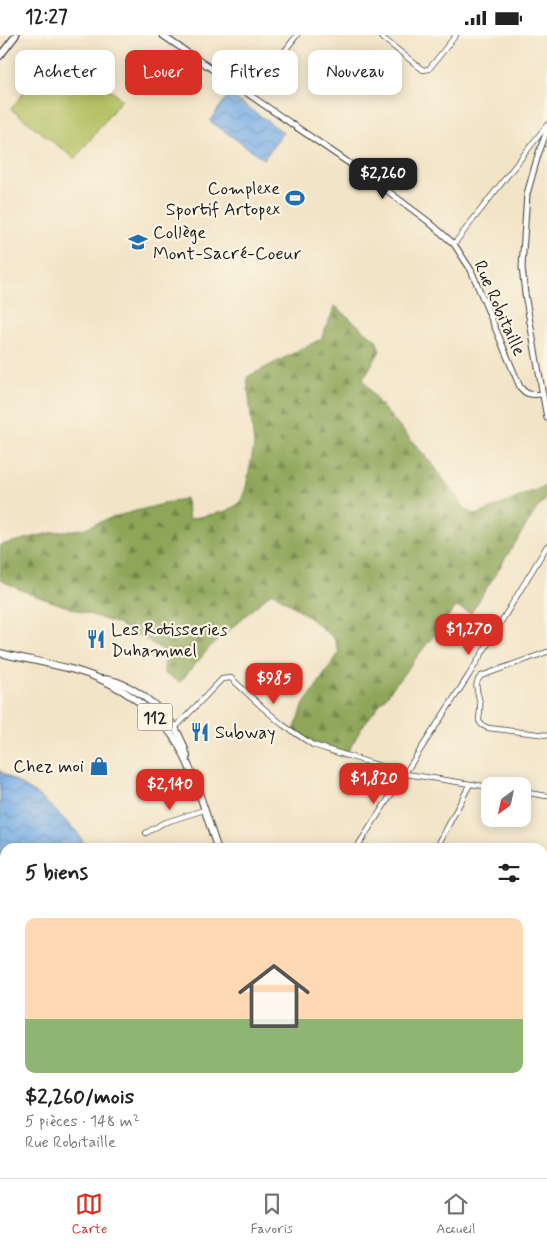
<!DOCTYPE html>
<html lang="fr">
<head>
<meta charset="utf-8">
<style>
  body { margin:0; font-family:Mynerve,sans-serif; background:#f6f6f6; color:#222; height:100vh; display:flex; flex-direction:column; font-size:19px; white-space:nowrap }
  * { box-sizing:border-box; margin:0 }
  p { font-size:16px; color:#767676 }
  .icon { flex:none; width:28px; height:28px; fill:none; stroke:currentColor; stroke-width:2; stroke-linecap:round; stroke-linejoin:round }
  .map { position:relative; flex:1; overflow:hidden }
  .side { position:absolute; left:0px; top:808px; width:548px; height:336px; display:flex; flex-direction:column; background:#fff; border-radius:15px 15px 0 0; box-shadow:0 2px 12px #0003 }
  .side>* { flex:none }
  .hud { position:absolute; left:15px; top:15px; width:518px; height:45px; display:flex; gap:10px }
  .needle { width:32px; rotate:213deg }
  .tools { position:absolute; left:481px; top:742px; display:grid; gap:10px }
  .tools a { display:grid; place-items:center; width:50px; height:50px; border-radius:10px; background:#fff; box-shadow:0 2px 12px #0003; font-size:25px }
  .price { position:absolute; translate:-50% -42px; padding:0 11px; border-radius:10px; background:#d93025; color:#fff; font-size:16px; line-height:32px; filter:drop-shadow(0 1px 2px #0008) }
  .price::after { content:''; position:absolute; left:50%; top:30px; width:15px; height:11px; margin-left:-8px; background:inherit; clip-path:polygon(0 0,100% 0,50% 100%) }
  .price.active { background:#222; color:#fff }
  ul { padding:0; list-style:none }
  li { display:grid; align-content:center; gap:10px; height:265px; padding:0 25px }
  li+li { border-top:1px solid #e0e0e0 }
  li span { display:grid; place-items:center; height:155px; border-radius:10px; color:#555 }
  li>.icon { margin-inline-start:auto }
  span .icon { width:90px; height:90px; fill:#fffc; stroke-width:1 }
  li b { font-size:21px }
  h2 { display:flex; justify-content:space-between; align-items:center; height:60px; padding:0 25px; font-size:21px }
  .chip { padding:0 18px; border-radius:10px; background:#fff; box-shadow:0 2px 12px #0003; font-size:18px; line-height:45px }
  .chip.active { background:#d93025; color:#fff }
  .status { display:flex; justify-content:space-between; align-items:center; height:35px; padding:0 25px; background:#fff; direction:ltr }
  .status svg { height:14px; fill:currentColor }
  .dock { display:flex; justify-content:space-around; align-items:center; height:70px; border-top:1px solid #e0e0e0; background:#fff; font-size:14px; color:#767676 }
  .dock a { display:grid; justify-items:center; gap:2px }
  .dock .active { color:#d93025 }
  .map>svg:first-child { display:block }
</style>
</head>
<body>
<div class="status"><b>12:27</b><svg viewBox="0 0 49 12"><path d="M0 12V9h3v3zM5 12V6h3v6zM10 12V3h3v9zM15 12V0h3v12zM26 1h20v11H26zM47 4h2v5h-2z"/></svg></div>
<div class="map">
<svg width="547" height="1143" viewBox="0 0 547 1143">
  <defs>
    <pattern id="grass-tufts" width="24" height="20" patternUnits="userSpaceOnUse" patternTransform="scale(1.25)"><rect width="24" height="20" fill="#b2c062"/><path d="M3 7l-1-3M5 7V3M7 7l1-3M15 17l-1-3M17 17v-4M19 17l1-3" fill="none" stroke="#98a454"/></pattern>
    <pattern id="forest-firs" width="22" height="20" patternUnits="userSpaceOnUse" patternTransform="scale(1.25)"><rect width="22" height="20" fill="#8da658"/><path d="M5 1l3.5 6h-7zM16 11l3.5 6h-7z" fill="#728648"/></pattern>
    <pattern id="water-waves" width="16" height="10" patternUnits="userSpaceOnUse" patternTransform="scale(1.25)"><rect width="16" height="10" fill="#78aee6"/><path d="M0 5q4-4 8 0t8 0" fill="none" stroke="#628dba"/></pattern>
  </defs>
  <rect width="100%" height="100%" fill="#fcf5e5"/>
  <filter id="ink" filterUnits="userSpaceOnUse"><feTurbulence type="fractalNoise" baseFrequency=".02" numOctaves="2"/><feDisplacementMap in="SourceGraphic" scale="10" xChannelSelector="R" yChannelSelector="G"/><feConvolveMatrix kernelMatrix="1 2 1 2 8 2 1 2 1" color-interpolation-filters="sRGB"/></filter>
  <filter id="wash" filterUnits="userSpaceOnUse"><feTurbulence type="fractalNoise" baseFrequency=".0096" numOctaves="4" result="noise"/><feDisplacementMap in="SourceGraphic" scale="20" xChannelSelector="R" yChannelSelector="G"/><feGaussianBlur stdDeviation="1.12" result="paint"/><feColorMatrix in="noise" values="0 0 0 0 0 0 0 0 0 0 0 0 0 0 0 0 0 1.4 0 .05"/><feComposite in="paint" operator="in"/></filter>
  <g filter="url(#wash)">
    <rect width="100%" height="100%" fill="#f2e4c7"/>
    <!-- grass -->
    <g fill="url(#grass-tufts)" stroke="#676e3f">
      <polygon points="5,1127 5,1139 93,1139 91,1143 0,1143 0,1131"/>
      <polygon points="326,1139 386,1139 394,1143 332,1143"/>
    </g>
    <!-- forest -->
    <polygon fill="url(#forest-firs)" stroke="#54613a" points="335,271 376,305 380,316 363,344 378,367 433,430 466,475 477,480 547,450 547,463 536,475 471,578 456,572 362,692 345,722 329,716 293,698 304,669 339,618 334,603 303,578 272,557 210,612 180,647 164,638 165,616 118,589 30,559 0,545 0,510 55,497 82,494 113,482 186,463 189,484 227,476 240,468 246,452 254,411 247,342 321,304"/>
    <!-- garden -->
    <polygon fill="#b2c062" stroke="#676e3f" points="58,14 122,64 75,124 11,74"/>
    <!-- water -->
    <g fill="url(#water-waves)" stroke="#4a6581">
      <polygon points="229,59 283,97 264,124 210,86"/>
      <polygon points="0,736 42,763 76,796 87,812 5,812 5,1127 0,1131"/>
    </g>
  </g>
  <g filter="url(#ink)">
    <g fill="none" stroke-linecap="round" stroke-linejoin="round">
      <!-- minor casing -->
      <g stroke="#3c3a36" stroke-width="6">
        <g id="minor">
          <polyline points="379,0 423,35 429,34 456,0"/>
          <polyline points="251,60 297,0"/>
          <polyline points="454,209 547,90"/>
          <path d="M547,617L481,641C472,650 479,658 480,669C481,674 479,680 479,686L482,690L488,693L547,700"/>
          <polyline points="174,694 222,644 231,643 262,672 283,690 313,710 406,739 490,752"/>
          <polyline points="522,757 547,761"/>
          <polyline points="146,798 163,788 204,775"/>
          <polyline points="357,812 469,640 547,511"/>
          <polyline points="437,812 470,749"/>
          <polyline points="542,848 547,848"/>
          <polyline points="542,968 547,969"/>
          <polyline points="507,1139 517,1143"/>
          <polyline points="96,1143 98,1139"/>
        </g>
      </g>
      <!-- tertiary casing -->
      <g stroke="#3c3a36" stroke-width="7">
        <g id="tertiary">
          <path d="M162,0L365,139L429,187L454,209L471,235L520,352C527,361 533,360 543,359"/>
          <polyline points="547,96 538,120 527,159 522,232 525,259 547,383"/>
          <polyline points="542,1091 547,1048"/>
          <polyline points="147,1139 158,1143"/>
          <polyline points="28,1143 34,1139"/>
          <polyline points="296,1143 298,1139"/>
          <polyline points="537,1143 537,1139"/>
        </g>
      </g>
      <!-- secondary casing -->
      <g stroke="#3c3a36" stroke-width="8">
        <polyline id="secondary" points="0,21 16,0"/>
      </g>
      <!-- primary casing -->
      <g stroke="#3c3a36" stroke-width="8">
        <g id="primary">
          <path d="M0,618C32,626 70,631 100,644C130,657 161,681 178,709C196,741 205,778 217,812"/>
          <path d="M103,644C127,645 161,672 174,691C180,701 184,710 187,721"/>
          <polyline points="396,1139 403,1143"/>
        </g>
      </g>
      <!-- minor -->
      <use href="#minor" stroke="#fff" stroke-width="4.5"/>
      <!-- tertiary -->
      <use href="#tertiary" stroke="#fff" stroke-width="5"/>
      <!-- secondary -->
      <use href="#secondary" stroke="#fff" stroke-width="5.5"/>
      <!-- primary -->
      <use href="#primary" stroke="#fff" stroke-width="6"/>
    </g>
  </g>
  <!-- icons -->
  <defs>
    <g id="stadium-bare" transform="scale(1.5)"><path d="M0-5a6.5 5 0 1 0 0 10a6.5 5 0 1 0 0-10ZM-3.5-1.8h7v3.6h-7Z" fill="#1f6fb2" stroke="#fcf5e5" stroke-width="2.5" paint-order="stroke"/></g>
    <g id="school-bare" transform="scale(1.5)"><path d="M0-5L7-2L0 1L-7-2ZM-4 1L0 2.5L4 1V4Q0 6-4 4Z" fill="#1f6fb2" stroke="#fcf5e5" stroke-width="2.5" paint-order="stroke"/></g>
    <g id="restaurant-bare" transform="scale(1.5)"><path d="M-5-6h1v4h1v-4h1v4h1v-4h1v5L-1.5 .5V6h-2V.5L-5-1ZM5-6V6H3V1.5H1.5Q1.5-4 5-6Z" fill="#1f6fb2" stroke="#fcf5e5" stroke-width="2.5" paint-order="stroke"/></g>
    <g id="shop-bare" transform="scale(1.5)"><path d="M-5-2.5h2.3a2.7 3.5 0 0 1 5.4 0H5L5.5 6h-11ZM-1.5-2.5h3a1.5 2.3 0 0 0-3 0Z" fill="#1f6fb2" stroke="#fcf5e5" stroke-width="2.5" paint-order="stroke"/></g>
  </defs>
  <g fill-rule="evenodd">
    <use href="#stadium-bare" x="295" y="163"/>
    <use href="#school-bare" x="138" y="207"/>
    <use href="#restaurant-bare" x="96" y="604"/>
    <use href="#restaurant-bare" x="200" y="697"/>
    <use href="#shop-bare" x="99" y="731"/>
  </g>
  <g text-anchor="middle" stroke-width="4.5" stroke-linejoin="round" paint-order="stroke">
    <!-- shield labels -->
    <rect fill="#fcf5e5" stroke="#5f5d58" stroke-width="1" x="137.5" y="668.5" width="35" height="27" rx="4"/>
    <g font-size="16" font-weight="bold" fill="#1c1c1c">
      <text x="155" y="688">112</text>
    </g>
    <!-- poi labels -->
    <g font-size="18" fill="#1c1c1c" stroke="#fcf5e5" text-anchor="start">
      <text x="280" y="159" text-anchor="end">Complexe<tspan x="280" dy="21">Sportif Artopex</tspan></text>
      <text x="153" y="203">Collège<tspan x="153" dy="21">Mont-Sacré-Coeur</tspan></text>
      <text x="111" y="600">Les Rotisseries<tspan x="111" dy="21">Duhammel</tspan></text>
      <text x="215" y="703">Subway</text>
      <text x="84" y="737" text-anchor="end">Chez moi</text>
    </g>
    <!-- street labels -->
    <g font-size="18" fill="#1c1c1c" stroke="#fcf5e5">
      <text transform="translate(500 273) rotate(66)" y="6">Rue Robitaille</text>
    </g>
  </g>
</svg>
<div class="tools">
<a><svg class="needle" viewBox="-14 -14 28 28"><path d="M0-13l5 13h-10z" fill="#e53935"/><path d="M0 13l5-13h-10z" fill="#767676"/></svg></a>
</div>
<b class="price active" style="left:383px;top:165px">$2,260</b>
<b class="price" style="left:469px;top:621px">$1,270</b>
<b class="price" style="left:274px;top:670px">$985</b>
<b class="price" style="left:374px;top:770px">$1,820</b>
<b class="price" style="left:170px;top:776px">$2,140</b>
<div class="hud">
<a class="chip">Acheter</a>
<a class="chip active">Louer</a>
<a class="chip">Filtres</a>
<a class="chip">Nouveau</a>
</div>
<section class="side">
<h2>5 biens<svg class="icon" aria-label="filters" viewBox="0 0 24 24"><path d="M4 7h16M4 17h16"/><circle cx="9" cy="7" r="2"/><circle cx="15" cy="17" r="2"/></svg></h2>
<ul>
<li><span style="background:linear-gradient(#ffd9b3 65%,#8fb573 0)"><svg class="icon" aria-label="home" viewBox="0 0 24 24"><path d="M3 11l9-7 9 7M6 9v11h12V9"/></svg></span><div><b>$2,260/mois</b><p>5 pièces · 148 m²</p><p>Rue Robitaille</p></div></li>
</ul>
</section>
</div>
<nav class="dock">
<a class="active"><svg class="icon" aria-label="map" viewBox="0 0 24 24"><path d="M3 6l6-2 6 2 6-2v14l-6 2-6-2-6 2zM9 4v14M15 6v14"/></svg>Carte</a>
<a><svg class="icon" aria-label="saved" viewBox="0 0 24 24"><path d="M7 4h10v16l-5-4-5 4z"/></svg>Favoris</a>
<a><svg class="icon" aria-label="home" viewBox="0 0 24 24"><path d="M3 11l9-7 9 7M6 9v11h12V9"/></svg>Accueil</a>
</nav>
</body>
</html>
